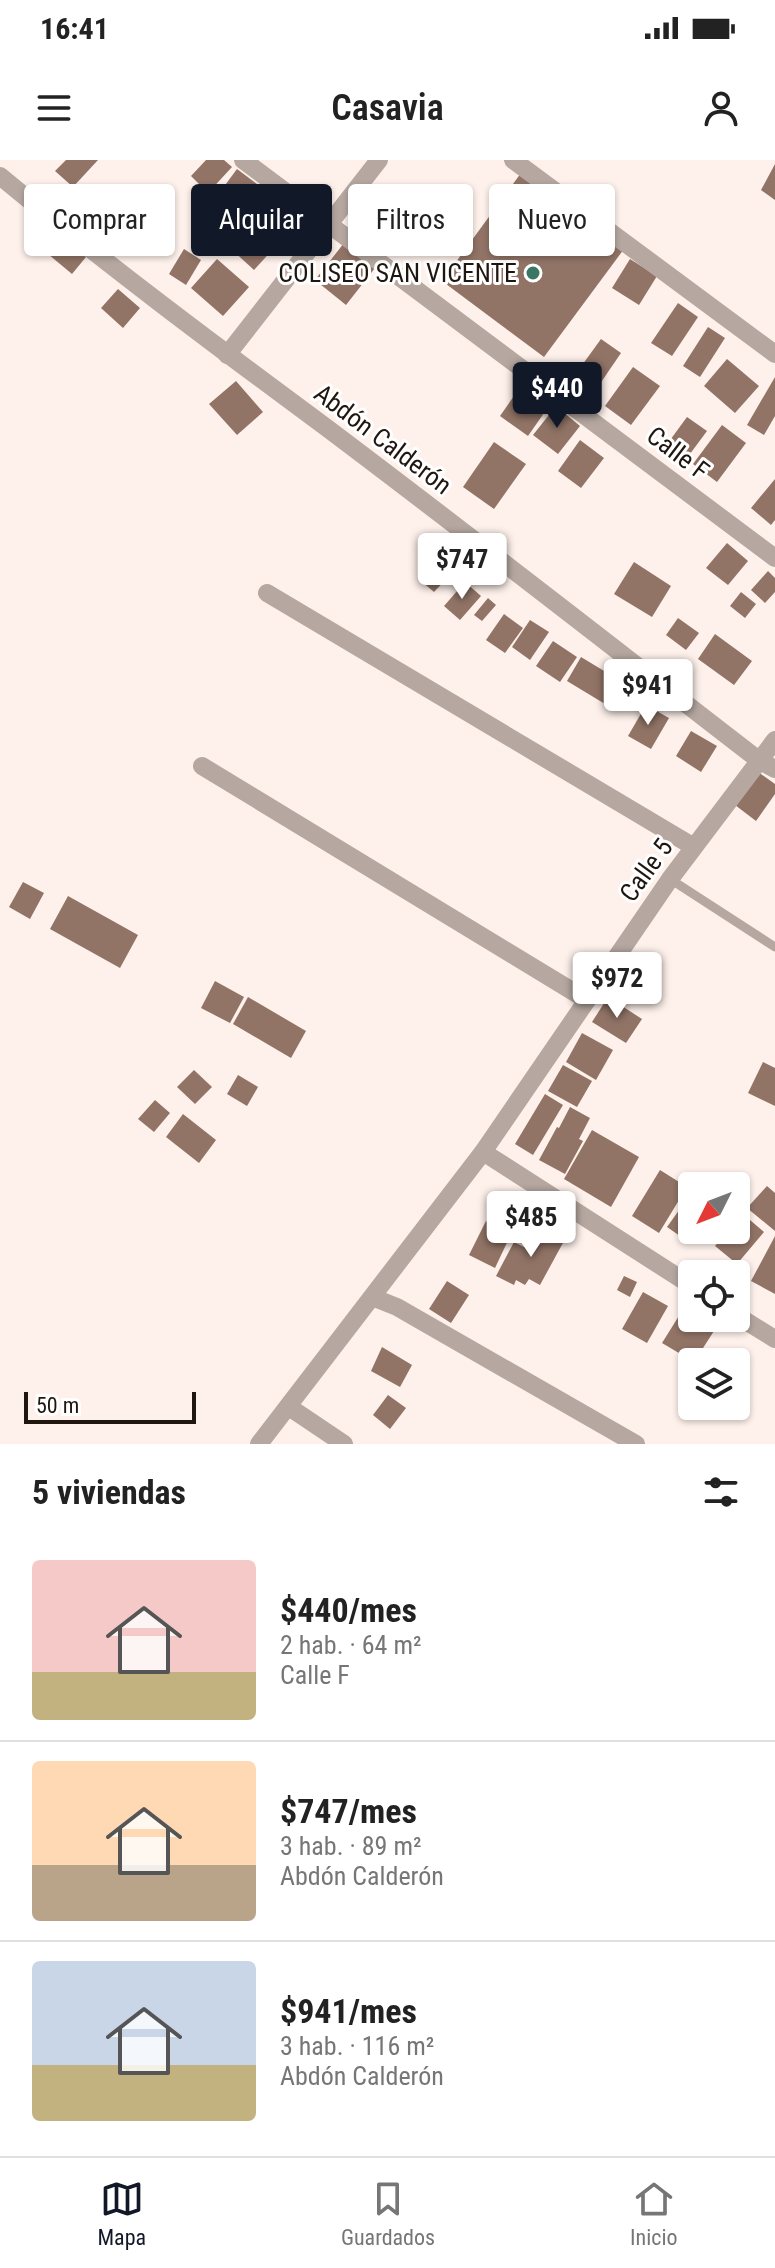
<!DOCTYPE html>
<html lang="es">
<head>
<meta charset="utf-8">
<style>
  body { margin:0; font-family:"Roboto Condensed",sans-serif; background:#f2f2f2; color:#222; height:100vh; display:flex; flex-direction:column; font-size:30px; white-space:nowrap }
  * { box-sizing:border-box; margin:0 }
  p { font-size:26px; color:#767676 }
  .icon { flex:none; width:44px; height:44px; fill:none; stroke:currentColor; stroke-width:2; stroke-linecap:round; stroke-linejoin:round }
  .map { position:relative; height:1284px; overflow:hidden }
  .drawer { display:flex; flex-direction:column; background:#fff; flex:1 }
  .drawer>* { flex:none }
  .hud { position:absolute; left:24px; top:24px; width:728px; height:72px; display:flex; gap:16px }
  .needle { width:52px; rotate:228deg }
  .fabs { position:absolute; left:678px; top:1012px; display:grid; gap:16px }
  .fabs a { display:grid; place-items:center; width:72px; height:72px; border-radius:8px; background:#fff; box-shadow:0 2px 6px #0004; font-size:40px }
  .scale { position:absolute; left:24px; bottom:20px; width:172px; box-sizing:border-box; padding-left:8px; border:4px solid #201610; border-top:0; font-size:22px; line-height:28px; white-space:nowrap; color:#201610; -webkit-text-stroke:6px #fff; paint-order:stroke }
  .price { position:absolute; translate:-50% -68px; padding:0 18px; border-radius:8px; background:#fff; color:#222; font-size:26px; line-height:52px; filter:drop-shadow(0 2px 4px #0008) }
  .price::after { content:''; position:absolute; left:50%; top:48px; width:24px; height:18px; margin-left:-12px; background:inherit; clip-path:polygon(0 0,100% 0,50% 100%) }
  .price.on { background:#111827; color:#fff }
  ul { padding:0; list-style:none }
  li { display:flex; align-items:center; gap:24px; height:200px; padding:0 32px }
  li+li { border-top:2px solid #e0e0e0 }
  li span { display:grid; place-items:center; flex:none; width:224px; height:160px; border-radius:8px; color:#555 }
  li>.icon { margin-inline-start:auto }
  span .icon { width:96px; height:96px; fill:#fffc; stroke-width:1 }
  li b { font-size:34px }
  h2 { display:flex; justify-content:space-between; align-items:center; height:96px; padding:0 32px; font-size:34px }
  .chip { padding:0 28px; border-radius:8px; background:#fff; box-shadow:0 2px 6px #0004; font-size:28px; line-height:72px }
  .chip.on { background:#111827; color:#fff }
  .status { display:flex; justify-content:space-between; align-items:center; height:56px; padding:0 40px; background:#fff; direction:ltr }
  .status svg { height:22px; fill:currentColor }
  header { display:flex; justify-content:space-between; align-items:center; height:104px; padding:0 32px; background:#fff; font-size:36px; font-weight:600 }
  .menu { display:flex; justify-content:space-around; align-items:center; height:112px; border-top:2px solid #e0e0e0; background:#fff; font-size:22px; color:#767676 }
  .menu a { display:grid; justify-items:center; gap:4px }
  .menu .on { color:#111827 }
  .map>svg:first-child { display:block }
</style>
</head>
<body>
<div class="status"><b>16:41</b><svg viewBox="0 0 49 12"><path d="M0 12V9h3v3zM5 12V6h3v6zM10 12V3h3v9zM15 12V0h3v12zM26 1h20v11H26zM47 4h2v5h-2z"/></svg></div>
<header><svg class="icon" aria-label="menu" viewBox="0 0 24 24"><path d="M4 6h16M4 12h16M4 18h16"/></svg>Casavia<svg class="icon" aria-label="person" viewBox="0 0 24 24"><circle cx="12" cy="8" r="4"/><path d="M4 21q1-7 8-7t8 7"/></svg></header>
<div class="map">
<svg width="775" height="1284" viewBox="0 0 775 1284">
  <rect width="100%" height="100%" fill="#fef1eb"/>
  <!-- building -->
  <g fill="#917466">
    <polygon points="66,0 98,0 73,27 55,11"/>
    <polygon points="206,0 224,0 232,7 208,33 191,16"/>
    <polygon points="775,4 775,40 761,30"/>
    <polygon points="237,9 294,52 274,79 217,36"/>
    <polygon points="521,13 624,89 544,197 442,121"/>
    <polygon points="151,54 162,64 135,95 124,86"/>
    <polygon points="251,65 275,87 254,110 230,88"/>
    <polygon points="62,77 86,97 72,114 48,94"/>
    <polygon points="344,83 375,108 346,145 315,120"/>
    <polygon points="184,89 201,100 186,125 169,114"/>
    <polygon points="217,99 249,127 223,156 191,128"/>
    <polygon points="630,99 657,116 639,145 612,128"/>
    <polygon points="118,129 140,148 123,168 101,148"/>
    <polygon points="678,143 698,157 672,196 651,183"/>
    <polygon points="708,167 725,178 700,217 683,206"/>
    <polygon points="601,179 621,193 593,234 572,219"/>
    <polygon points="727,199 759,226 735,253 704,226"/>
    <polygon points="633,207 660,226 631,265 605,246"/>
    <polygon points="775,217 775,256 764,275 747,265"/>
    <polygon points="236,221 263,252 237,275 209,244"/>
    <polygon points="523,223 551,243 528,276 500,256"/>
    <polygon points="556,246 580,266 558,294 533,275"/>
    <polygon points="687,257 707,271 684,302 665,287"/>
    <polygon points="722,265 746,283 717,322 693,304"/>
    <polygon points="580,280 604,298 581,328 558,311"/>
    <polygon points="494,282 526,304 494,349 463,327"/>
    <polygon points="775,319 775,360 771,365 751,348"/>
    <polygon points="727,383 748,401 728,425 706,408"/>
    <polygon points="438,402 451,414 434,432 421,421"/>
    <polygon points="634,402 671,426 652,457 614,434"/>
    <polygon points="768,411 775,418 775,432 765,443 751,430"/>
    <polygon points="465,422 481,436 460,460 444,446"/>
    <polygon points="741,432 756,444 745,458 730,446"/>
    <polygon points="488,438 496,445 482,461 474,455"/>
    <polygon points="504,454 523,468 505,493 486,480"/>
    <polygon points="678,458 699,473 686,490 666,475"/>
    <polygon points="530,460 549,472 530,500 512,487"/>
    <polygon points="715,474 752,501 734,525 698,499"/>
    <polygon points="553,481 577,497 560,522 536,506"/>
    <polygon points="581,497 619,520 605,544 567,521"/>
    <polygon points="646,545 669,558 651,589 628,576"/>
    <polygon points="691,571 717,586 701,612 676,596"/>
    <polygon points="758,612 775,624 775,634 756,661 735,645"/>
    <polygon points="23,722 44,733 30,759 9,747"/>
    <polygon points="68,736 138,775 120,808 50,769"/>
    <polygon points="215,821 244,837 230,863 201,848"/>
    <polygon points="248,837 306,871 291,898 233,864"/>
    <polygon points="608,837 642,859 626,883 592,862"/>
    <polygon points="582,873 613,890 596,920 566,902"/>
    <polygon points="763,902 775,908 775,946 748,933"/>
    <polygon points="563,905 592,921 577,947 548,931"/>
    <polygon points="194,910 212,927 195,944 177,927"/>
    <polygon points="238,915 258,927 247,946 227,934"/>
    <polygon points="545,934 563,945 533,995 515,984"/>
    <polygon points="155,940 170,953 154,972 138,959"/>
    <polygon points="570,947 590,958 579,979 583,981 565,1014 539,1000 557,967 559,968"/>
    <polygon points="183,954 216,980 199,1003 166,977"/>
    <polygon points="592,970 639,997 611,1047 564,1019"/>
    <polygon points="660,1010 687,1027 659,1073 632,1056"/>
    <polygon points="767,1026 775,1033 775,1071 747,1048"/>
    <polygon points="692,1032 692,1070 699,1070 690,1083 667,1067"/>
    <polygon points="743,1054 764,1072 737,1104 715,1086 729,1070 736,1070 736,1062"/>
    <polygon points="486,1061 511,1074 495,1108 469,1095"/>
    <polygon points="537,1066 564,1081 540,1125 529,1119 525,1125 516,1120 514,1125 496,1116 514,1082 524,1087"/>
    <polygon points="775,1076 775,1134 751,1121"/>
    <polygon points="624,1116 637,1122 630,1137 617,1130"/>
    <polygon points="447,1121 469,1135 451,1163 429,1149"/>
    <polygon points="643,1132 668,1146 647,1183 622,1169"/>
    <polygon points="682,1151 714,1171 694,1202 662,1183"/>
    <polygon points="382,1187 412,1205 400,1227 371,1211"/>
    <polygon points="388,1235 406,1248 390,1269 373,1255"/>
  </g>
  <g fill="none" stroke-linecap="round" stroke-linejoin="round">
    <!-- lane -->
    <polyline stroke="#b6a8a1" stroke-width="9" points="670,719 775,787"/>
    <!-- street -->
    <g stroke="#b6a8a1" stroke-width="18">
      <polyline points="243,0 775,398"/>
      <polyline points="513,0 775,194"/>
      <path d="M0,16C106,104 216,186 327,268C472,377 616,490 760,601L775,609"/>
      <polyline points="227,195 379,0"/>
      <polyline points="267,433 694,687"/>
      <polyline points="202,606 587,840"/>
      <polyline points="483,992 692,1126"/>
      <polyline points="372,1137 397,1147 636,1284"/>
      <polyline points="736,1155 775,1179"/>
      <polyline points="289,1247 344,1284"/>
      <polyline points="259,1284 483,992 670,719 775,580"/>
    </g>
  </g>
  <!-- markers -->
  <circle fill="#397764" stroke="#fff" stroke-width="3" cx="533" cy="113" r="8"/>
  <g text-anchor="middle" stroke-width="6" stroke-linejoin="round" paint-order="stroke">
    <!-- poi labels -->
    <g font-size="26" fill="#201610" stroke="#fff" text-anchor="end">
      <text x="517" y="122">COLISEO SAN VICENTE</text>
    </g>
    <!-- street labels -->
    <g font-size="26" fill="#201610" stroke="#fff">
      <text transform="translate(383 279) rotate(37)" y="9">Abdón Calderón</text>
      <text transform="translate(678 293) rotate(37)" y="9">Calle F</text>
      <text transform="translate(646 710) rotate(-54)" y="9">Calle 5</text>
    </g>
  </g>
</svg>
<div class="fabs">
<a><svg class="needle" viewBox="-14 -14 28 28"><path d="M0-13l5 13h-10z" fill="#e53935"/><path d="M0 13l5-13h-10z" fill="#767676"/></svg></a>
<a><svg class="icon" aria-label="locate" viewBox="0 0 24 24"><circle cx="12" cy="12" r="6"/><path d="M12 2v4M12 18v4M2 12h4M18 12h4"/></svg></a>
<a><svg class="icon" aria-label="layers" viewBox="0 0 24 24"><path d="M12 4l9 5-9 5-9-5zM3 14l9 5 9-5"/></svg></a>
</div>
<div class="scale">50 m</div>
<b class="price on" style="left:557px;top:270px">$440</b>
<b class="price" style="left:462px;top:441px">$747</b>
<b class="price" style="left:648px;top:567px">$941</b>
<b class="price" style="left:617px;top:860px">$972</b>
<b class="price" style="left:531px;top:1099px">$485</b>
<div class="hud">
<a class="chip">Comprar</a>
<a class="chip on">Alquilar</a>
<a class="chip">Filtros</a>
<a class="chip">Nuevo</a>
</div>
</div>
<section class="drawer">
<h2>5 viviendas<svg class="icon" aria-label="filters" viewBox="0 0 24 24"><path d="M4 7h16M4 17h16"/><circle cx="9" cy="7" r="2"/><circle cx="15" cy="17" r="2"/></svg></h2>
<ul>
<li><span style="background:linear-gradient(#f6c9c9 70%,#c2b280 0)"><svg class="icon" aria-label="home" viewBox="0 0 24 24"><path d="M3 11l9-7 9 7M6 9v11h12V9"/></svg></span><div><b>$440/mes</b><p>2 hab. · 64 m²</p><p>Calle F</p></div></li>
<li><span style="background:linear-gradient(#ffd9b3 65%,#b9a48a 0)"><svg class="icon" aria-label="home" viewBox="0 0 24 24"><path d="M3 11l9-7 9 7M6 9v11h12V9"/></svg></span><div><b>$747/mes</b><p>3 hab. · 89 m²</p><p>Abdón Calderón</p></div></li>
<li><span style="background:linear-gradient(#c9d6e8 65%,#c2b280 0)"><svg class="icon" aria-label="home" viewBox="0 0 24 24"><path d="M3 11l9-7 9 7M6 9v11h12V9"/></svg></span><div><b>$941/mes</b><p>3 hab. · 116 m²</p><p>Abdón Calderón</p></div></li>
</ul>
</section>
<nav class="menu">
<a class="on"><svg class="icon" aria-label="map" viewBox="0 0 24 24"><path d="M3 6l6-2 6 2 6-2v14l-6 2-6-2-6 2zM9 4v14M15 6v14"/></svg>Mapa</a>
<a><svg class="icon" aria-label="saved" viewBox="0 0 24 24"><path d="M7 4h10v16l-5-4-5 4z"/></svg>Guardados</a>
<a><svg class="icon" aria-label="home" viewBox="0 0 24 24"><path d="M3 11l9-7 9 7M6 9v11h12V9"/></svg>Inicio</a>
</nav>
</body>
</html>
